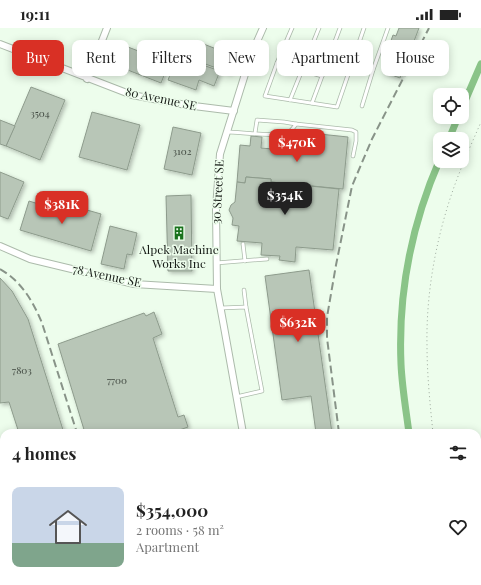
<!DOCTYPE html>
<html lang="en">
<head>
<meta charset="utf-8">
<style>
  body { margin:0; font-family:"Playfair Display",serif; background:#f6f6f6; color:#222; height:100vh; display:flex; flex-direction:column; font-size:15px; white-space:nowrap }
  * { box-sizing:border-box; margin:0 }
  p { font-size:13px; color:#767676 }
  .icon { flex:none; width:22px; height:22px; fill:none; stroke:currentColor; stroke-width:2; stroke-linecap:round; stroke-linejoin:round }
  .map { position:relative; flex:1; overflow:hidden }
  .sheet { position:absolute; left:0px; top:401px; width:481px; height:156px; display:flex; flex-direction:column; background:#fff; border-radius:12px 12px 0 0; box-shadow:0 2px 10px #0003 }
  .sheet>* { flex:none }
  .banner { position:absolute; left:12px; top:12px; width:457px; height:36px; display:flex; gap:8px }
  .buttons { position:absolute; left:433px; top:60px; display:grid; gap:8px }
  .buttons a { display:grid; place-items:center; width:36px; height:36px; border-radius:8px; background:#fff; box-shadow:0 2px 10px #0003; font-size:20px }
  .price { position:absolute; translate:-50% -34px; padding:0 9px; border-radius:8px; background:#d93025; color:#fff; font-size:13px; line-height:26px; filter:drop-shadow(0 1px 2px #0008) }
  .price::after { content:''; position:absolute; left:50%; top:24px; width:12px; height:9px; margin-left:-6px; background:inherit; clip-path:polygon(0 0,100% 0,50% 100%) }
  .price.active { background:#222; color:#fff }
  ul { padding:0; list-style:none }
  li { display:flex; align-items:center; gap:12px; height:100px; padding:0 12px }
  li span { display:grid; place-items:center; flex:none; width:112px; height:80px; border-radius:8px; color:#555 }
  li>.icon { margin-inline-start:auto }
  span .icon { width:48px; height:48px; fill:#fffc; stroke-width:1 }
  li b { font-size:17px }
  h2 { display:flex; justify-content:space-between; align-items:center; height:48px; padding:0 12px; font-size:17px }
  .tag { padding:0 14px; border-radius:8px; background:#fff; box-shadow:0 2px 10px #0003; font-size:14px; line-height:36px }
  .tag.active { background:#d93025; color:#fff }
  .status { display:flex; justify-content:space-between; align-items:center; height:28px; padding:0 20px; background:#fff; direction:ltr }
  .status svg { height:11px; fill:currentColor }
  .map>svg:first-child { display:block }
</style>
</head>
<body>
<div class="status"><b>19:11</b><svg viewBox="0 0 49 12"><path d="M0 12V9h3v3zM5 12V6h3v6zM10 12V3h3v9zM15 12V0h3v12zM26 1h20v11H26zM47 4h2v5h-2z"/></svg></div>
<div class="map">
<svg width="481" height="557" viewBox="0 0 481 557">
  <defs>
    <filter id="shadow"><feDropShadow dx="2" dy="2" stdDeviation="2" flood-color="#0004"/></filter>
  </defs>
  <rect width="100%" height="100%" fill="#edfdec"/>
  <g fill="none" stroke-linecap="round" stroke-linejoin="round">
    <!-- canal -->
    <g stroke="#8ac488" stroke-width="7">
      <polyline points="462,80 481,36"/>
      <polyline points="449,111 458,89"/>
      <path d="M409,405C406,382 402,359 401,336C398,266 412,195 440,131"/>
      <polyline points="425,553 426,557"/>
    </g>
  </g>
  <!-- building -->
  <g fill="#b8c6b7" stroke="#8d9b8c" filter="url(#shadow)">
    <polygon points="399,0 419,0 400,50 383,44 391,22 388,21 393,7 396,8"/>
    <polygon points="196,13 229,26 226,34 233,37 230,45 189,30"/>
    <polygon points="128,19 169,35 161,55 120,39"/>
    <polygon points="177,28 220,43 214,58 199,52 196,62 168,52"/>
    <polygon points="31,59 65,72 40,132 6,118"/>
    <polygon points="92,84 140,97 127,142 79,129"/>
    <polygon points="0,92 15,98 6,118 0,116"/>
    <polygon points="173,99 201,105 192,147 164,141"/>
    <polygon points="310,105 348,109 343,161 271,154 271,151 246,149 245,155 237,154 240,117 250,118 251,108 262,109 261,120 308,124"/>
    <polygon points="0,144 24,154 8,191 0,188"/>
    <polygon points="246,149 271,151 271,154 339,161 333,222 296,219 295,234 279,232 280,228 261,227 262,215 237,213 239,198 232,197 233,190 229,182 231,177 235,174 237,154 245,155"/>
    <polygon points="191,167 192,243 168,243 166,168"/>
    <polygon points="29,173 71,186 73,178 101,186 91,223 20,202"/>
    <polygon points="110,198 137,205 132,227 127,226 124,241 101,236"/>
    <polygon points="309,242 332,405 316,405 311,368 282,372 265,248"/>
    <polygon points="0,250 12,263 28,291 64,405 19,405 9,374 0,375"/>
    <polygon points="154,284 162,306 153,310 178,389 184,387 188,399 171,405 85,405 58,316 144,285 146,288"/>
    <polygon points="4,416 4,463 0,465 0,418"/>
    <polygon points="40,553 103,553 105,557 42,557"/>
    <polygon points="129,553 181,553 182,557 131,557"/>
    <polygon points="296,553 333,553 334,557 297,557"/>
  </g>
  <g fill="none" stroke-linecap="round" stroke-linejoin="round">
    <!-- service casing -->
    <g stroke="#acbbab" stroke-width="4.5">
      <g id="service">
        <polyline points="292,0 277,35 265,68 337,79 364,0"/>
        <polyline points="330,28 373,42 362,78"/>
        <polyline points="277,35 322,48"/>
        <polyline points="373,42 388,0"/>
        <polyline points="290,72 319,0"/>
        <polyline points="312,75 340,0"/>
        <path d="M227,104C242,104 277,110 290,103C292,102 294,99 296,96L352,102L356,104V113L353,128"/>
        <polyline points="255,105 257,92 284,94 296,96"/>
        <polyline points="243,216 245,233"/>
        <polyline points="216,235 267,231"/>
        <polyline points="244,262 246,279"/>
        <polyline points="221,280 246,279 262,363 236,369"/>
        <polyline points="0,479 4,476"/>
        <polyline points="0,522 4,531"/>
        <polyline points="13,553 15,557"/>
        <polyline points="203,557 202,554 210,553"/>
      </g>
    </g>
    <!-- minor casing -->
    <g stroke="#acbbab" stroke-width="8">
      <g id="minor">
        <polyline points="0,16 132,67 186,77 234,83"/>
        <polyline points="87,51 107,0"/>
        <polyline points="0,218 30,231 134,256 217,261"/>
        <polyline points="243,405 224,299 217,261 216,180 220,126 251,27 263,0"/>
        <polyline points="265,553 266,557"/>
      </g>
    </g>
    <!-- path -->
    <g stroke="#9eaa9e" stroke-width="1" stroke-dasharray="1 3" stroke-linecap="butt">
      <path d="M433,405C430,376 427,346 427,317C426,265 436,211 453,162C461,139 471,117 481,94"/>
      <polyline points="449,553 450,557"/>
    </g>
    <!-- service -->
    <use href="#service" stroke="#fff" stroke-width="3"/>
    <!-- minor -->
    <use href="#minor" stroke="#fff" stroke-width="6"/>
    <!-- rail -->
    <g stroke="#889388" stroke-width="2" stroke-dasharray="8 4" stroke-linecap="butt">
      <path d="M0,241C21,253 33,273 42,295L77,405"/>
      <polyline points="339,405 327,310 327,289 336,237 352,158 372,111 429,0"/>
      <polyline points="107,553 108,557"/>
      <polyline points="122,553 124,557"/>
      <polyline points="130,553 131,557"/>
      <polyline points="361,553 362,557"/>
    </g>
  </g>
  <!-- icons -->
  <defs>
    <g id="building-bare" transform="scale(1.08)"><path d="M-4-6H4V6H1V3H-1V6H-4ZM-2.5-4.3h1.7v1.8h-1.7ZM.8-4.3h1.7v1.8H.8ZM-2.5-1h1.7V.8h-1.7ZM.8-1h1.7V.8H.8Z" fill="#18711c" stroke="#edfdec" stroke-width="2.5" paint-order="stroke"/></g>
  </defs>
  <g fill-rule="evenodd">
    <use href="#building-bare" x="179" y="205"/>
  </g>
  <g text-anchor="middle" stroke-width="3" stroke-linejoin="round" paint-order="stroke">
    <!-- number labels -->
    <g font-size="10" fill="#3e463e">
      <text x="40" y="89">3504</text>
      <text x="182" y="127">3102</text>
      <text x="22" y="346">7803</text>
      <text x="117" y="356">7700</text>
    </g>
    <!-- street labels -->
    <g font-size="12" fill="#161b16" stroke="#edfdec">
      <text transform="translate(161 71) rotate(12)" y="4">80 Avenue SE</text>
      <text transform="translate(218 164) rotate(-87)" y="4">30 Street SE</text>
      <text transform="translate(107 248) rotate(12)" y="4">78 Avenue SE</text>
    </g>
    <!-- poi labels -->
    <g font-size="12" fill="#161b16" stroke="#edfdec">
      <text x="179" y="226">Alpek Machine<tspan x="179" dy="14">Works Inc</tspan></text>
    </g>
  </g>
</svg>
<div class="buttons">
<a><svg class="icon" aria-label="locate" viewBox="0 0 24 24"><circle cx="12" cy="12" r="6"/><path d="M12 2v4M12 18v4M2 12h4M18 12h4"/></svg></a>
<a><svg class="icon" aria-label="layers" viewBox="0 0 24 24"><path d="M12 4l9 5-9 5-9-5zM3 14l9 5 9-5"/></svg></a>
</div>
<b class="price" style="left:297px;top:135px">$470K</b>
<b class="price active" style="left:285px;top:188px">$354K</b>
<b class="price" style="left:62px;top:197px">$381K</b>
<b class="price" style="left:298px;top:315px">$632K</b>
<div class="banner">
<a class="tag active">Buy</a>
<a class="tag">Rent</a>
<a class="tag">Filters</a>
<a class="tag">New</a>
<a class="tag">Apartment</a>
<a class="tag">House</a>
</div>
<section class="sheet">
<h2>4 homes<svg class="icon" aria-label="filters" viewBox="0 0 24 24"><path d="M4 7h16M4 17h16"/><circle cx="9" cy="7" r="2"/><circle cx="15" cy="17" r="2"/></svg></h2>
<ul>
<li><span style="background:linear-gradient(#c9d6e8 70%,#7fa58c 0)"><svg class="icon" aria-label="home" viewBox="0 0 24 24"><path d="M3 11l9-7 9 7M6 9v11h12V9"/></svg></span><div><b>$354,000</b><p>2 rooms · 58 m²</p><p>Apartment</p></div><svg class="icon" aria-label="heart" viewBox="0 0 24 24"><path d="M12 20l-8-8c-3-5 5-10 8-4 3-6 11-1 8 4z"/></svg></li>
</ul>
</section>
</div>
</body>
</html>
